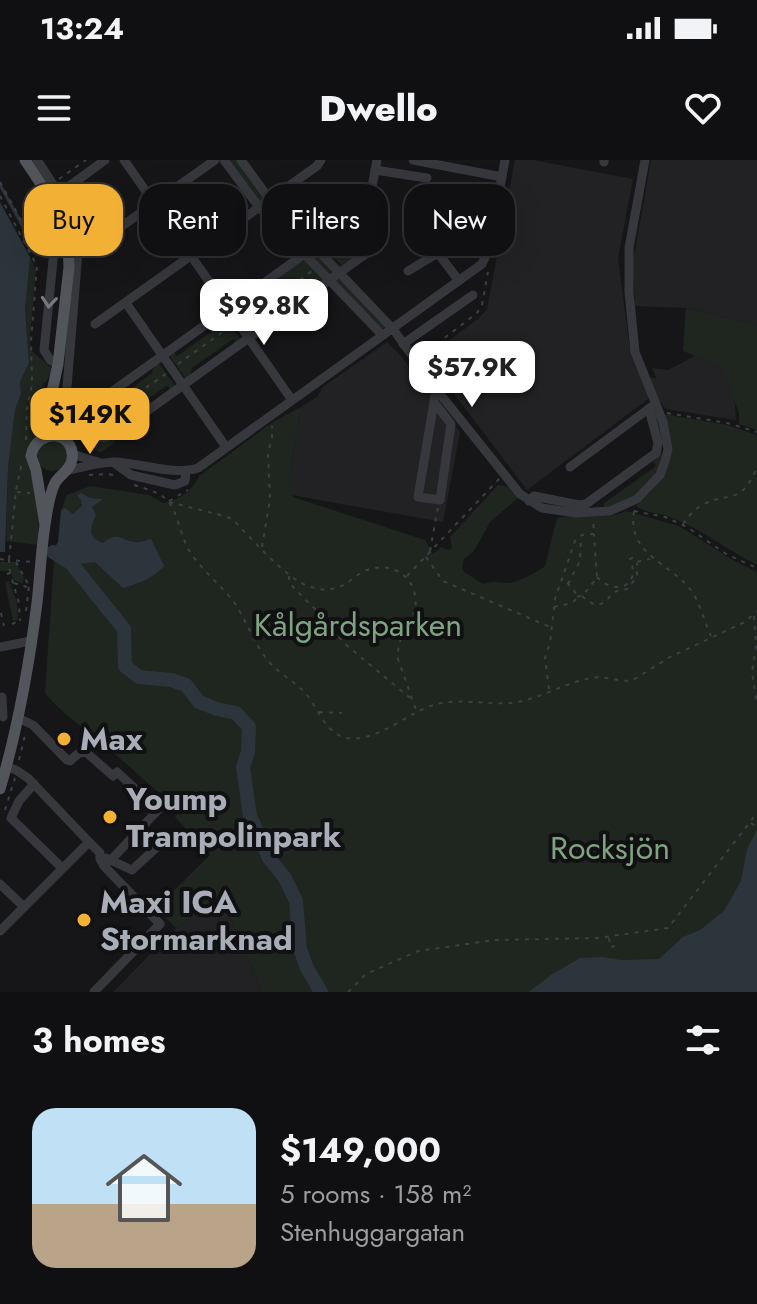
<!DOCTYPE html>
<html lang="en">
<head>
<meta charset="utf-8">
<style>
  body { margin:0; font-family:Jost,sans-serif; background:#19191b; color:#f1f3f6; height:100vh; display:flex; flex-direction:column; font-size:30px; white-space:nowrap }
  * { box-sizing:border-box; margin:0 }
  p { font-size:26px; color:#9c9d9f }
  .icon { flex:none; width:44px; height:44px; fill:none; stroke:currentColor; stroke-width:2; stroke-linecap:round; stroke-linejoin:round }
  .map { position:relative; height:832px; overflow:hidden }
  .details { display:flex; flex-direction:column; background:#101012; flex:1 }
  .details>* { flex:none }
  .hud { position:absolute; left:24px; top:24px; width:710px; height:72px; display:flex; gap:16px }
  .price { position:absolute; translate:-50% -68px; padding:0 18px; border-radius:16px; background:#fff; color:#222; font-size:26px; line-height:52px; filter:drop-shadow(0 2px 4px #0008) }
  .price::after { content:''; position:absolute; left:50%; top:48px; width:24px; height:18px; margin-left:-12px; background:inherit; clip-path:polygon(0 0,100% 0,50% 100%) }
  .price.selected { background:#f2b134; color:#111 }
  ul { padding:0; list-style:none }
  li { display:flex; align-items:center; gap:24px; height:200px; padding:0 32px }
  li span { display:grid; place-items:center; flex:none; width:224px; height:160px; border-radius:24px; color:#555 }
  li>.icon { margin-inline-start:auto }
  span .icon { width:96px; height:96px; fill:#fffc; stroke-width:1 }
  li b { font-size:34px }
  h2 { display:flex; justify-content:space-between; align-items:center; height:96px; padding:0 32px; font-size:34px }
  .pill { padding:0 28px; border-radius:24px; background:#101012; box-shadow:0 8px 32px #0002,0 0 0 2px #303032; font-size:28px; line-height:72px }
  .pill.selected { background:#f2b134; color:#111 }
  .status { display:flex; justify-content:space-between; align-items:center; height:56px; padding:0 40px; background:#101012; direction:ltr }
  .status svg { height:22px; fill:currentColor }
  header { display:flex; justify-content:space-between; align-items:center; height:104px; padding:0 32px; background:#101012; font-size:36px; font-weight:800 }
  .map>svg:first-child { display:block }
</style>
</head>
<body>
<div class="status"><b>13:24</b><svg viewBox="0 0 49 12"><path d="M0 12V9h3v3zM5 12V6h3v6zM10 12V3h3v9zM15 12V0h3v12zM26 1h20v11H26zM47 4h2v5h-2z"/></svg></div>
<header><svg class="icon" aria-label="menu" viewBox="0 0 24 24"><path d="M4 6h16M4 12h16M4 18h16"/></svg>Dwello<svg class="icon" aria-label="heart" viewBox="0 0 24 24"><path d="M12 20l-8-8c-3-5 5-10 8-4 3-6 11-1 8 4z"/></svg></header>
<div class="map">
<svg width="757" height="832" viewBox="0 0 757 832">
  <rect width="100%" height="100%" fill="#161618"/>
  <!-- built -->
  <g fill="#222225">
    <polygon points="515,0 533,0 633,19 618,98 629,183 648,235 648,239 527,330 426,197 478,159 487,149"/>
    <polygon points="651,0 757,0 757,165 686,148 635,146 633,102"/>
    <polygon points="387,182 400,195 460,272 443,362 286,334 301,247 317,237 323,227"/>
    <polygon points="695,196 732,209 736,260 666,249 658,239 650,218 656,218 652,208 668,210"/>
    <polygon points="218,740 227,750 262,832 113,832 176,768"/>
  </g>
  <!-- green -->
  <g fill="#1e261f">
    <polygon points="228,0 238,0 388,166 381,170 261,45"/>
    <polygon points="360,58 367,58 380,74 380,80 343,107 321,85"/>
    <path d="M30,97L36,110L30,176V190L52,208V210L46,222L43,223L40,238L41,239C44,257 42,270 32,284L39,359L38,385L6,381L8,308L15,250L21,234L20,222L29,203L25,149Z"/>
    <polygon points="303,99 324,121 251,172 248,168 277,147 264,127"/>
    <polygon points="686,148 757,165 757,270 739,264 739,253 722,207 683,191"/>
    <polygon points="224,156 241,180 234,185 235,179 233,179 192,208 190,217 186,219 169,195 175,190 175,195 177,196 218,167 219,159"/>
    <polygon points="158,202 175,226 169,232 169,226 166,226 133,250 131,258 108,274 93,271 89,261 93,250 116,232 116,237 119,238 152,213 154,205"/>
    <path d="M98,234L100,236C95,241 88,245 84,250C77,261 87,281 100,281C108,282 119,275 126,271L115,280L114,283L101,292L87,289C78,278 73,267 73,253Z"/>
    <path d="M301,247L289,317C291,324 289,329 293,337L425,380L433,394L441,387L449,390L452,388L450,377L498,325L507,326L519,337L490,362L474,391L464,399L462,407L464,412L483,424C495,420 498,423 509,423C517,423 539,411 545,406L557,358C579,352 603,362 626,351L679,366L731,399L757,412V832H262L227,750L218,741L176,768L156,748L210,695L175,657L180,649C152,629 129,605 102,583C83,567 61,553 45,533L54,399L69,405L73,354L65,349L61,350L67,335L90,326L149,335L163,343C181,339 191,332 199,316L273,262Z"/>
    <path d="M653,252H656C670,306 659,330 606,348L603,344L656,306L653,301L657,296Z"/>
    <path d="M664,254L727,265L757,275V405C727,390 698,366 666,356C656,352 644,353 636,346C676,311 668,302 664,254Z"/>
    <circle cx="52" cy="296" r="15"/>
    <polygon points="0,402 15,402 24,417 23,424 13,420 11,411 0,411"/>
    <polygon points="9,421 17,442 18,460 13,461 5,422"/>
  </g>
  <!-- water -->
  <g fill="#2c353c">
    <polygon points="0,22 32,79 25,149 29,203 20,222 21,234 15,250 8,308 5,392 0,392"/>
    <path d="M81,333L90,338L103,339L92,347L96,355C90,367 87,379 103,383C119,370 121,381 136,382C141,383 146,380 151,379L164,406C152,419 140,423 123,428L95,402L69,405L52,399L53,387H55L58,382L61,350L65,348L73,354L82,346L81,340L77,335Z"/>
    <polygon points="757,670 757,832 529,832 551,815 580,798 602,797 621,800 659,799 683,777 700,770 724,751 741,721 747,689"/>
  </g>
  <!-- pier -->
  <polygon fill="#161618" points="0,28 35,92 34,95 30,97 0,42"/>
  <g fill="none" stroke-linecap="round" stroke-linejoin="round">
    <!-- river -->
    <polyline stroke="#2c353c" stroke-width="14" points="53,392 71,403 124,469 125,506 139,517 171,520 186,525 199,542 217,549 236,553 249,567 248,592 243,607 250,656 269,698 285,718 296,741 300,789 307,808 321,832"/>
    <!-- path -->
    <g stroke="#3d3f44" stroke-width="2" stroke-dasharray="4 6" stroke-linecap="butt">
      <polyline points="59,19 86,0"/>
      <polyline points="0,22 32,80 53,68"/>
      <polyline points="0,36 37,106 31,181 32,224 27,249 26,280"/>
      <polyline points="285,140 282,133 312,111"/>
      <polyline points="421,196 477,153 482,145 488,112"/>
      <polyline points="178,204 231,166"/>
      <polyline points="667,253 727,263 757,272"/>
      <polyline points="97,262 167,213"/>
      <polyline points="89,315 108,314 118,316"/>
      <path d="M134,325C146,329 157,331 167,340C179,353 180,379 192,395C205,413 223,427 236,445C248,464 255,486 270,503C281,515 296,522 307,535C318,549 326,574 347,578C377,583 409,551 437,544C461,538 486,545 510,543C536,541 564,523 591,518C606,515 619,523 633,520L670,497L745,462L757,451"/>
      <polyline points="17,332 30,333"/>
      <polyline points="169,341 188,330"/>
      <path d="M169,342L224,356L232,359C252,378 286,420 311,427C319,430 328,430 336,428C348,425 356,414 367,410C388,402 411,413 415,435C420,461 396,469 398,499L416,550"/>
      <path d="M634,351C627,395 669,402 690,429C700,442 704,461 711,476"/>
      <polyline points="634,351 665,357 687,367 726,394 757,408"/>
      <path d="M683,364C688,357 694,349 702,345C731,330 740,347 757,307"/>
      <polyline points="262,387 270,339 268,293 272,278 272,266"/>
      <polyline points="430,391 438,347"/>
      <polyline points="426,397 443,421 550,467"/>
      <polyline points="0,399 9,400 16,330 22,302"/>
      <polyline points="16,402 28,424"/>
      <polyline points="10,413 9,400 32,402"/>
      <polyline points="7,414 10,413 19,443 20,461"/>
      <polyline points="289,416 289,420 293,427 320,454 344,483 410,538"/>
      <polyline points="407,416 499,319"/>
      <path d="M597,417C614,436 642,427 630,399L632,398L636,402L650,399"/>
      <polyline points="14,423 27,427"/>
      <polyline points="568,424 580,401 581,377"/>
      <path d="M582,436C598,450 602,446 614,432L627,429L637,417V403"/>
      <polyline points="577,437 583,435 597,418 594,375"/>
      <polyline points="554,447 572,443 577,438 575,432 564,419"/>
      <polyline points="26,451 29,426"/>
      <polyline points="1,453 4,466"/>
      <polyline points="754,456 756,487 752,512 757,545"/>
      <polyline points="12,464 19,461"/>
      <polyline points="549,529 545,498 550,483 555,439 575,381 582,375 594,374 593,359"/>
      <polyline points="319,552 342,553"/>
      <polyline points="19,600 26,571"/>
      <polyline points="5,650 15,618"/>
      <polyline points="751,663 757,667"/>
      <polyline points="609,778 610,787 617,786"/>
      <polyline points="348,832 366,814 418,791 495,780 598,778 668,768 757,653"/>
    </g>
    <!-- minor -->
    <g stroke="#37383d" stroke-width="9">
      <path d="M37,0C58,31 74,54 78,92L64,264L60,277"/>
      <polyline points="124,0 292,240"/>
      <polyline points="224,0 259,47 382,175"/>
      <polyline points="241,0 270,40 393,169 436,229 520,334 542,348 576,353 610,351 637,339 660,315 665,301 668,289 663,262 635,192 629,132 629,88 645,0"/>
      <polyline points="413,0 502,17"/>
      <polyline points="604,2 604,0"/>
      <polyline points="375,10 427,18"/>
      <polyline points="53,32 64,30 105,0"/>
      <path d="M363,54L370,55C377,64 387,73 381,83L115,274L103,278L91,272C84,263 85,254 92,246L310,90Z"/>
      <polyline points="367,54 377,0"/>
      <polyline points="98,83 215,0"/>
      <polyline points="438,93 445,72 448,48"/>
      <polyline points="408,111 438,93 459,121"/>
      <polyline points="126,143 226,287"/>
      <polyline points="95,164 317,6 321,0"/>
      <polyline points="403,184 473,135"/>
      <polyline points="58,204 50,200 44,190 54,91 57,85 67,82"/>
      <polyline points="434,242 451,264 440,340 418,337 434,242 436,229"/>
      <polyline points="72,294 98,302"/>
      <polyline points="113,302 131,315 175,325 185,321 186,310"/>
      <polyline points="570,307 651,247"/>
      <path d="M66,311C83,307 98,302 116,302C140,303 175,316 198,308L482,104L488,91L505,0"/>
      <polyline points="529,341 534,336 579,345 586,344 656,293 658,283 649,249"/>
      <polyline points="0,487 31,481"/>
      <polyline points="2,537 3,557"/>
      <path d="M18,558L33,565L67,600L70,601C76,595 79,591 87,593L113,616L117,612L158,650L110,701"/>
      <polyline points="34,624 19,641 11,658 62,708"/>
      <polyline points="89,682 100,693 100,699 104,706 160,764 94,832"/>
      <polyline points="106,698 132,710 158,686"/>
      <polyline points="0,724 24,747 89,682 28,618 16,610 7,607"/>
      <polyline points="0,771 24,747"/>
    </g>
    <!-- major -->
    <g stroke="#53555c" stroke-width="11">
      <path d="M25,0C50,38 68,60 69,107L58,204L42,278"/>
      <path d="M0,629C18,568 29,506 37,443C40,417 41,391 45,365C47,351 49,335 55,323C60,314 71,310 72,299C76,272 37,266 31,296L36,310L45,365"/>
    </g>
  </g>
  <!-- one-way arrows -->
  <defs><path id="oneway-chevron" d="M-2-3.5L2.5 0L-2 3.5" fill="none" stroke-width="1.6" stroke-linecap="round" stroke-linejoin="round" transform="scale(2)"/></defs>
  <use stroke="#757881" href="#oneway-chevron" transform="translate(49 142) rotate(95)"/>
  <!-- markers -->
  <g fill="#f2b134" stroke="#111113" stroke-width="3">
    <circle cx="64" cy="579" r="8"/>
    <circle cx="110" cy="657" r="8"/>
    <circle cx="84" cy="760" r="8"/>
  </g>
  <g text-anchor="middle" stroke-width="8" stroke-linejoin="round" paint-order="stroke">
    <!-- park labels -->
    <g font-size="32" fill="#7fa381" stroke="#111113">
      <text x="358" y="476">Kålgårdsparken</text>
      <text x="610" y="699">Rocksjön</text>
    </g>
    <!-- poi labels -->
    <g font-size="32" font-weight="bold" fill="#a8adb8" stroke="#111113" text-anchor="start">
      <text x="80" y="590">Max</text>
      <text x="126" y="650">Yoump<tspan x="126" dy="37">Trampolinpark</tspan></text>
      <text x="100" y="753">Maxi ICA<tspan x="100" dy="37">Stormarknad</tspan></text>
    </g>
  </g>
</svg>
<b class="price" style="left:264px;top:187px">$99.8K</b>
<b class="price" style="left:472px;top:249px">$57.9K</b>
<b class="price selected" style="left:90px;top:296px">$149K</b>
<div class="hud">
<a class="pill selected">Buy</a>
<a class="pill">Rent</a>
<a class="pill">Filters</a>
<a class="pill">New</a>
</div>
</div>
<section class="details">
<h2>3 homes<svg class="icon" aria-label="filters" viewBox="0 0 24 24"><path d="M4 7h16M4 17h16"/><circle cx="9" cy="7" r="2"/><circle cx="15" cy="17" r="2"/></svg></h2>
<ul>
<li><span style="background:linear-gradient(#bfe0f5 60%,#b9a48a 0)"><svg class="icon" aria-label="home" viewBox="0 0 24 24"><path d="M3 11l9-7 9 7M6 9v11h12V9"/></svg></span><div><b>$149,000</b><p>5 rooms · 158 m²</p><p>Stenhuggargatan</p></div></li>
</ul>
</section>
</body>
</html>
